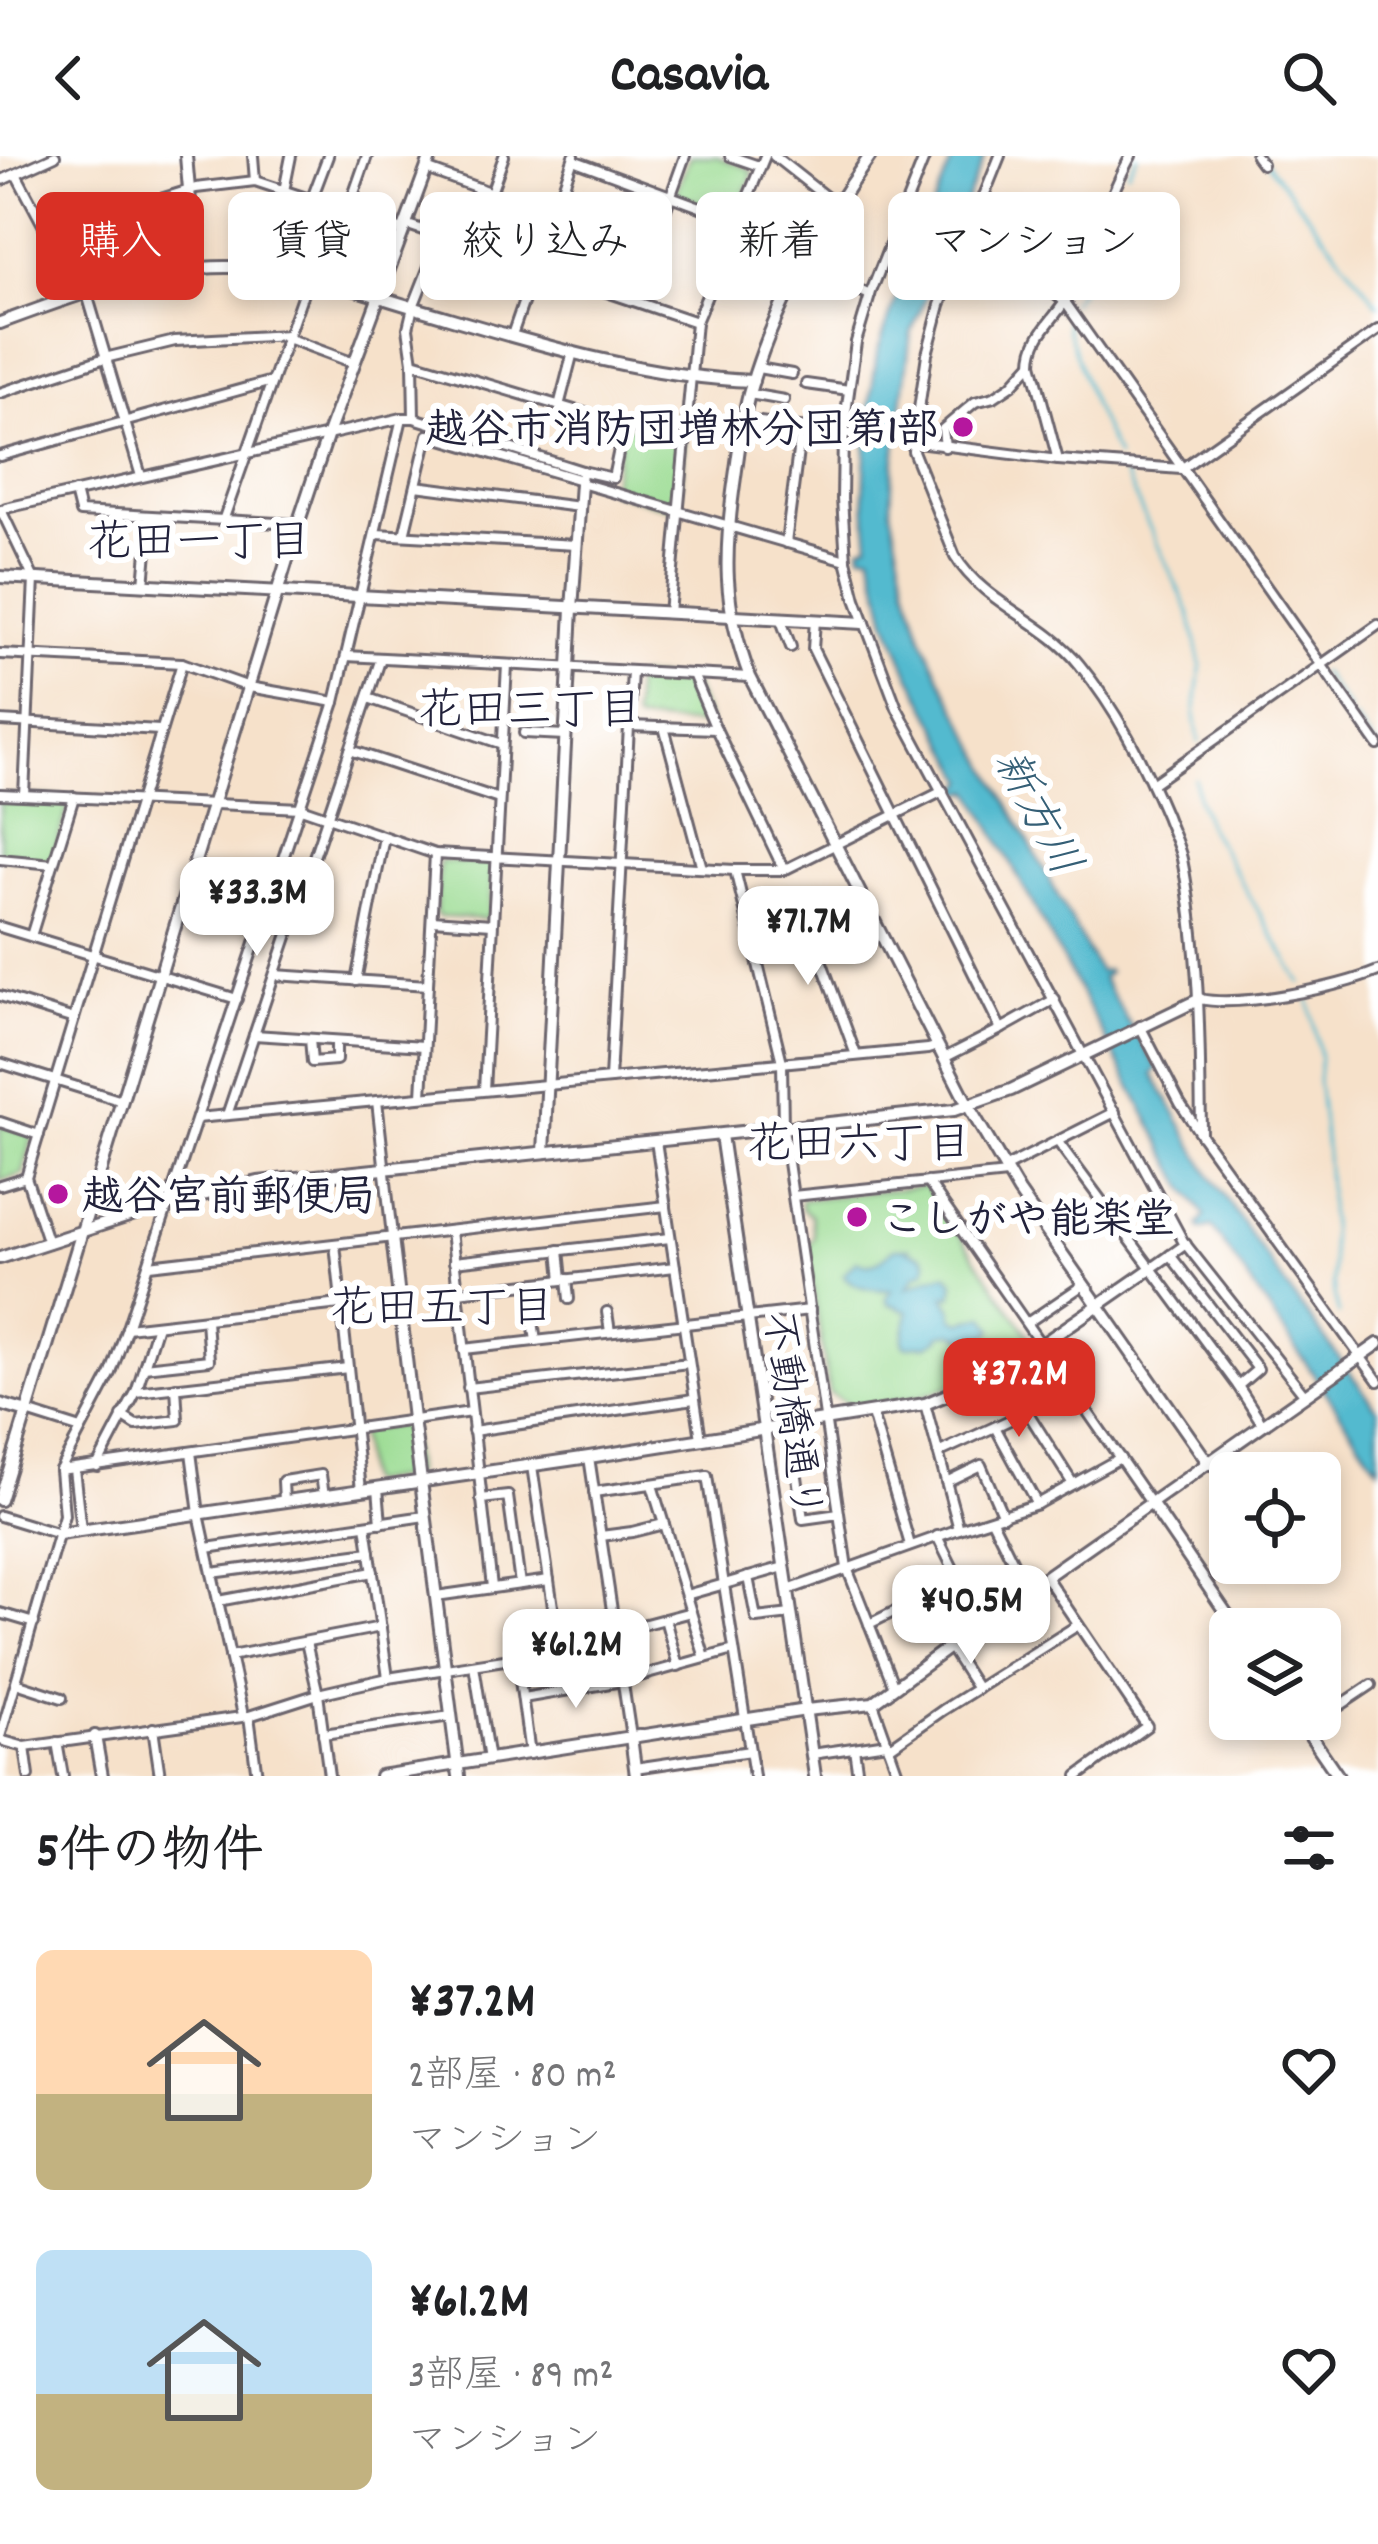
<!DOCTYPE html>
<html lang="ja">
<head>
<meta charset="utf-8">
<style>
  body { margin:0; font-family:Dekko,"Klee One",sans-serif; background:#f2f2f2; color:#202124; height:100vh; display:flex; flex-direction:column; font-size:45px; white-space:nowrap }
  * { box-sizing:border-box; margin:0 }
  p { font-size:39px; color:#757577 }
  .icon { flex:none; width:66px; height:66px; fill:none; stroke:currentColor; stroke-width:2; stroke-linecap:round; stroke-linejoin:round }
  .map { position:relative; height:1620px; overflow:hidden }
  .drawer { display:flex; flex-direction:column; background:#fff; flex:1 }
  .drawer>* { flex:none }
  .top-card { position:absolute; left:36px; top:36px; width:1308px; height:108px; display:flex; gap:24px }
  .controls { position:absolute; left:1209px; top:1296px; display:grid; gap:24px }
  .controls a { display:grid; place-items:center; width:132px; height:132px; border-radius:18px; background:#fff; box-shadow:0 6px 18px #0003; font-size:60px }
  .price { position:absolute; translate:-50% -102px; padding:0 27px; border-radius:24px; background:#fff; color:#222; font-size:39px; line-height:78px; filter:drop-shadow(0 3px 6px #0008) }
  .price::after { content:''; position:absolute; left:50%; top:72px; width:36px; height:27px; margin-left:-18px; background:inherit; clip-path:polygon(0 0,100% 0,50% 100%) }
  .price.selected { background:#d93025; color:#fff }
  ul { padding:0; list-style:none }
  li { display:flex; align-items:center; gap:36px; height:300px; padding:0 36px }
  li span { display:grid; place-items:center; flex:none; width:336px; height:240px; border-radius:18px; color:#555 }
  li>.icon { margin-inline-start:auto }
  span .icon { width:144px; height:144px; fill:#fffc; stroke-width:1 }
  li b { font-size:51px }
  h2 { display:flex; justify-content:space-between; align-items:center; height:144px; padding:0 36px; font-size:51px }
  .chip { padding:0 42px; border-radius:18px; background:#fff; box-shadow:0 6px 18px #0003; font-size:42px; line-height:108px }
  .chip.selected { background:#d93025; color:#fff }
  header { display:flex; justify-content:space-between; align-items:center; height:156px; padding:0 36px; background:#fff; font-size:54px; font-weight:800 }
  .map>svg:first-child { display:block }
</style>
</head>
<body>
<header><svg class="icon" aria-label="back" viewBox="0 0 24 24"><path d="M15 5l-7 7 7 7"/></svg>Casavia<svg class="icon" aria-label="search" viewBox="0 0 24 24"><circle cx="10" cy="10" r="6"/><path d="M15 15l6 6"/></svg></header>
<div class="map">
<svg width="1378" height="1620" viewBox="0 0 1378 1620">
  <rect width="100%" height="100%" fill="#fff"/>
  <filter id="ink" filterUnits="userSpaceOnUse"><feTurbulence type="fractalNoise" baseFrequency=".00833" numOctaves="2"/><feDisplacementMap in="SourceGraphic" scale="24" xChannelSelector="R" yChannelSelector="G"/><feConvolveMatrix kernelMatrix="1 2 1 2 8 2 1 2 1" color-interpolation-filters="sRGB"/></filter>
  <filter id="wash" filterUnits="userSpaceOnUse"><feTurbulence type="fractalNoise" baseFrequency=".004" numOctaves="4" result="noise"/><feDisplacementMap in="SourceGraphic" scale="48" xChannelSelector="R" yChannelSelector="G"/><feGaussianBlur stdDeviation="2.7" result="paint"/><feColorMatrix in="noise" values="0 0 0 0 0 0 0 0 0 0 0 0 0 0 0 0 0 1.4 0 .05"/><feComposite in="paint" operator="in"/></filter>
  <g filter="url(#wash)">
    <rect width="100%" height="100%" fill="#f6e1ca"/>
    <!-- green -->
    <g fill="#9bdc93" stroke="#5e7f67" stroke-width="3">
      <polygon points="690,0 715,0 750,13 753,17 737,57 732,58 679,39 677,34"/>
      <polygon points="624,269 685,287 679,355 610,335"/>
      <polygon points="639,520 688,523 692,525 710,566 708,569 636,565 633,562 635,524"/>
      <polygon points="0,639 71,642 52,705 0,701"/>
      <polygon points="439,705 493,708 489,761 486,763 439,761 436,757"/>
      <polygon points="0,969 33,980 23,1018 0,1025"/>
      <polygon points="926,1030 1029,1180 1027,1190 968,1224 919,1241 856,1252 829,1237 807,1092 814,1081 811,1060 802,1053 801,1044"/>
      <polygon points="405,1268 410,1271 414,1316 412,1320 368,1327 365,1324 359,1278 362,1274"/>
    </g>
    <!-- water -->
    <g fill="#52bacf" stroke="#3a6e85" stroke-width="3">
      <path d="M954,0H985L911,177L892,326L891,354L906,428L922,480L941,523L1099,816L1106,814L1108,817L1102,822C1120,853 1139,883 1158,913L1153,918L1212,1022L1288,1133L1378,1254V1312L1212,1071L1201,1074L1198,1069L1205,1060L1186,1033L972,635L962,637L960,633L967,625L907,513L887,463L871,398L861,397L860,391L869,387L864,339L867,268L877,197L903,122Z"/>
      <path d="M895,1092H909L907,1094L923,1100L927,1107L925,1115L916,1119L907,1132L930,1122L947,1118L954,1126L952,1140H944L952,1151L953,1162L961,1166L985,1160L993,1172L991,1177L972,1185L952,1177L940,1179V1182L928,1189L905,1190L903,1185L908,1155L888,1147L886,1142L892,1134C875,1134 855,1133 843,1119L856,1105C875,1114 880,1103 895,1092Z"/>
    </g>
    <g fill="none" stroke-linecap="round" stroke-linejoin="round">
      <!-- stream -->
      <g stroke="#52bacf" stroke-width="3">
        <polyline points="1262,1 1378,148"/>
        <polyline points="1128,16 1137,0"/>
        <polyline points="1071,147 1084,127 1108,65"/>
        <polyline points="1065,155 1067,173 1093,249 1117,301"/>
        <polyline points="1124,317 1190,458 1201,509 1195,559 1199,586"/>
        <polyline points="1321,516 1350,556"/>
        <polyline points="1354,562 1378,595"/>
        <polyline points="1195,623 1198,644 1208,670 1301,827"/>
        <polyline points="1309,843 1320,902 1318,924 1326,996 1334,1139 1339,1158"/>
      </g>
    </g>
  </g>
  <g filter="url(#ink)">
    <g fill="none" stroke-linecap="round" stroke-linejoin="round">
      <!-- street casing -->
      <g stroke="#6c656d" stroke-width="14">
        <g id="street">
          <polyline points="253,0 255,25"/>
          <polyline points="730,0 759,10"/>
          <polyline points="774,0 836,49"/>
          <polyline points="925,0 871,136 856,186 843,278 842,343 846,404 856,443 897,552 1183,1085 1304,1238"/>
          <path d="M1000,0L940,149L927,198L914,287L913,295L955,400C984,448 1045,465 1079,508C1117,554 1143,606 1166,660C1171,674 1179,689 1182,703C1200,794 1200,887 1201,979"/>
          <polyline points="1256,0 1262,8"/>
          <polyline points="573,4 738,65"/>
          <polyline points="426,13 553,59"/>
          <polyline points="16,18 48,78 75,140"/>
          <polyline points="0,25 55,0"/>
          <polyline points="479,32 470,56 487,64 498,39"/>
          <polyline points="284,35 291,0"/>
          <polyline points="491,37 504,0"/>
          <polyline points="311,45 328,0"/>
          <polyline points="347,57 367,0"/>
          <polyline points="405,68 696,166"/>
          <polyline points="970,70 1065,146 1378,589"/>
          <polyline points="515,72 524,49"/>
          <polyline points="48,78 196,32 255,25 403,74"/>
          <polyline points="430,108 526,139"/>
          <polyline points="803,109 870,139"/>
          <polyline points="87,138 141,320"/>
          <polyline points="633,145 685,0"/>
          <polyline points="512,179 574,0"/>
          <polyline points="287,182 354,207"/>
          <polyline points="413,206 685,287"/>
          <polyline points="758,212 792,218"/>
          <polyline points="806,228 849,234"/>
          <polyline points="0,237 105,202 175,185 288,179"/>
          <polyline points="749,238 784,244"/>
          <polyline points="559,250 573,196"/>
          <polyline points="414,262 413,206 408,172 413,151 441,80"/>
          <polyline points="744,264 1058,304 1181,313 1378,174"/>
          <polyline points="945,291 943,273 975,246 994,241 1012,229 1031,208"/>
          <polyline points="0,300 272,225"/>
          <path d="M1058,304L1032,207C1032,179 1054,164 1068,141C1094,96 1105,45 1131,0"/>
          <polyline points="582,315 613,322 624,269"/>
          <polyline points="416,330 579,351"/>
          <polyline points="75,336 80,356 297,368"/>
          <polyline points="1,354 34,423 24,639"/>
          <polyline points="0,357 6,352 402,262 414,262 582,315 581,327 846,404"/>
          <polyline points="224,362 309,120"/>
          <polyline points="376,378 576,389"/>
          <polyline points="404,379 428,279 581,324"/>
          <polyline points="786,387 801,272"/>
          <polyline points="144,429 150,360"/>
          <polyline points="669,457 696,166 765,0"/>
          <polyline points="781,464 791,491"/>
          <polyline points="815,464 813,493 1001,873 944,902"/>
          <polyline points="0,498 182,507 249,531 335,546"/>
          <polyline points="346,500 750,521"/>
          <polyline points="693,518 716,573 784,714"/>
          <polyline points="368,542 502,588"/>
          <polyline points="0,565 160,574"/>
          <polyline points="629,570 716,573"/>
          <polyline points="664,571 702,712"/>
          <polyline points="524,577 565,579"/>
          <polyline points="350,594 499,643"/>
          <polyline points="1152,628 1378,469"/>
          <polyline points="0,638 301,652 435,698 735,714 784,714 943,635"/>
          <polyline points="0,703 53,708"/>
          <polyline points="735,714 782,906 783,972 847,1412 894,1531"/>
          <polyline points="432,764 492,768"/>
          <polyline points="0,771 237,843"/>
          <polyline points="751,779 810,774 856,899"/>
          <polyline points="31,780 74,641"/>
          <polyline points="275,819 428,829"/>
          <polyline points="356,825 384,681"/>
          <polyline points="0,840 74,863"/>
          <path d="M1200,843C1241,852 1339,831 1378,815"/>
          <polyline points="1140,870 1180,947 1201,979 1378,1225"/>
          <polyline points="1001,873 1055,843"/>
          <polyline points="254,879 424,890"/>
          <polyline points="310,883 312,906 336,904 336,885"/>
          <polyline points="0,907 122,945"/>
          <polyline points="610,923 632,515"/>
          <polyline points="484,934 507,509"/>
          <polyline points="422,940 435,698"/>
          <polyline points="377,945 392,1080"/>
          <polyline points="227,959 381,502"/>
          <polyline points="197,962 928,893 938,890"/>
          <polyline points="0,966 39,979"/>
          <polyline points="656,985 701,1283"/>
          <polyline points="1058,986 1238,1230 1263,1269"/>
          <polyline points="1004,1012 1115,956"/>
          <polyline points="928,1026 1151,1347"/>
          <polyline points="0,1029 26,1021"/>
          <polyline points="793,1040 1007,1018"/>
          <polyline points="451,1075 492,1431"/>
          <polyline points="48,1087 26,1021 182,507"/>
          <polyline points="335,1088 361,1334"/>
          <polyline points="559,1094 562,1124"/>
          <polyline points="1170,1099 1258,1213 1238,1230"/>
          <polyline points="454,1106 670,1082"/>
          <polyline points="149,1109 666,1050"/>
          <polyline points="1152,1112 1186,1088"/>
          <polyline points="567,1123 569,1143"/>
          <polyline points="458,1136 675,1111"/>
          <polyline points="607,1156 610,1176"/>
          <polyline points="533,1165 536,1185"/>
          <polyline points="1027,1167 1083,1129"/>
          <polyline points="127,1172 340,1148"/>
          <polyline points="464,1193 810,1154"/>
          <polyline points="144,1211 209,1204 206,1164"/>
          <polyline points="1002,1216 1073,1328"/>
          <polyline points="468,1232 689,1207"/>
          <polyline points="136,1236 348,1212"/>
          <polyline points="925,1248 959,1373"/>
          <polyline points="27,1256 81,1273"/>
          <polyline points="872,1258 910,1389"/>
          <polyline points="122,1260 136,1269 178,1264 176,1231"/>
          <polyline points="790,1271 803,1363 839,1358"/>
          <polyline points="995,1271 1037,1348"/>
          <polyline points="473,1275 694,1243"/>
          <polyline points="191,1296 199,1358 243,1559"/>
          <polyline points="938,1297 1027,1256"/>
          <polyline points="589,1301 631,1581"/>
          <polyline points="1219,1301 1225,1308 1222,1369"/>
          <polyline points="97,1310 136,1236 157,1169"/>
          <polyline points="532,1310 559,1491"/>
          <polyline points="74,1313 81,1374"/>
          <polyline points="60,1314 471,1256"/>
          <polyline points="946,1326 981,1309 1003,1360"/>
          <polyline points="652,1329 705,1502"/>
          <polyline points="378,1332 381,1367"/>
          <polyline points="594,1336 707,1320 754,1620"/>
          <polyline points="481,1343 508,1340 520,1428"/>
          <polyline points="284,1345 283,1325 321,1319 324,1339"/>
          <polyline points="0,1360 59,1378"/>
          <polyline points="992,1364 1027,1434"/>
          <polyline points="366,1369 388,1522"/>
          <polyline points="601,1380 632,1376 664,1368"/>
          <polyline points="937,1380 980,1467"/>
          <polyline points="207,1392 425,1360"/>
          <polyline points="212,1417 370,1396"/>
          <polyline points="748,1421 756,1462 791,1458"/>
          <polyline points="1046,1421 1147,1570 1078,1620"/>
          <polyline points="788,1434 959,1373 1037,1348 1120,1302"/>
          <polyline points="686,1439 784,1411"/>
          <polyline points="436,1440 549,1424"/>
          <polyline points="218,1445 373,1416"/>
          <polyline points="0,1457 34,1467"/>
          <polyline points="665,1463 678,1510"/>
          <polyline points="869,1468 959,1424"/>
          <polyline points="306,1486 318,1538 329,1620"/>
          <polyline points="950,1491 977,1533"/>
          <polyline points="230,1500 381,1471"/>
          <polyline points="517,1502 530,1598"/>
          <polyline points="474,1509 489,1604"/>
          <polyline points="16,1527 62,1542"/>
          <polyline points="523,1542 622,1525 734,1494"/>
          <polyline points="873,1547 899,1620"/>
          <polyline points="249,1560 257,1620"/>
          <polyline points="1320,1563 1371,1529"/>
          <polyline points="153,1572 160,1620"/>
          <polyline points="323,1578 451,1560"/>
          <polyline points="0,1581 64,1359 60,1314 111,1217 127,1172 335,546 402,262"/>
          <polyline points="0,1584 25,1591 249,1560 318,1538 388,1522 517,1502 691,1456"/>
          <polyline points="57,1586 63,1620"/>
          <polyline points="25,1591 29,1620"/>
          <polyline points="854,1592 858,1620"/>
          <polyline points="889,1592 943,1554 1078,1469"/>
          <polyline points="812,1598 887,1587"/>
          <polyline points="635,1612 750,1595"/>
        </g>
      </g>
      <!-- secondary casing -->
      <g stroke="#6c656d" stroke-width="16">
        <g id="secondary">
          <polyline points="186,0 196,112"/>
          <path d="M870,0C822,67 770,158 749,238C742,265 739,293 735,321C724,397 722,447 750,521L969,951L1019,1036L1209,1308"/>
          <path d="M0,167C73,140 151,110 229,111C294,111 354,134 415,152C525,184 638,221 753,225"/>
          <polyline points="0,421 864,467"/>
          <polyline points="721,979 815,1620"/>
          <polyline points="544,996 572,453 581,327"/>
          <polyline points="392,1081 413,1263 459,1620"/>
          <polyline points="0,1102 169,1047 258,1026 954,954 1011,934 1200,843"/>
          <polyline points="0,1248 27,1256"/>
          <polyline points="0,1344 298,368 328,278 431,0"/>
          <polyline points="1151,1347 1237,1473"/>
          <polyline points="59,1378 589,1301 925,1248 1002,1216 1152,1112"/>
          <polyline points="1299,1563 1338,1620"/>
          <polyline points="95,1580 102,1620"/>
          <polyline points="631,1581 636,1620"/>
          <polyline points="380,1620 806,1554 873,1547 1027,1434 1378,1188"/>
        </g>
      </g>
      <!-- street -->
      <use href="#street" stroke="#fff" stroke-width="8"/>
      <!-- secondary -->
      <use href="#secondary" stroke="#fff" stroke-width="10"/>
    </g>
  </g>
  <!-- markers -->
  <g fill="#b5179e" stroke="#fff" stroke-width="4.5">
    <circle cx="963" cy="271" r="12"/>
    <circle cx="58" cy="1038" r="12"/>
    <circle cx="857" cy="1061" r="12"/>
  </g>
  <g text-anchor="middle" stroke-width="12" stroke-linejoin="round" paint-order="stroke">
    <!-- poi labels -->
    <g font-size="42" font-weight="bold" fill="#22223b" stroke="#fff" text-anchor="start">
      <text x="939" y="286" text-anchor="end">越谷市消防団増林分団第1部</text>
      <text x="82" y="1053">越谷宮前郵便局</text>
      <text x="881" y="1076">こしがや能楽堂</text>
    </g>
    <!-- street labels -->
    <g font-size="42" fill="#22223b" stroke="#fff">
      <text transform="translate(795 1259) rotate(82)" y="15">不動橋通り</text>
    </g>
    <!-- neighbourhood labels -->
    <g font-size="45" fill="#22223b" stroke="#fff">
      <text x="199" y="399">花田一丁目</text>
      <text x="530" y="567">花田三丁目</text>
      <text x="859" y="1001">花田六丁目</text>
      <text x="442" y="1165">花田五丁目</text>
    </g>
    <!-- water labels -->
    <g font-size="45" font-style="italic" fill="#355f76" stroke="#fff">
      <text transform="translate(1040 655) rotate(62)" y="16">新方川</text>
    </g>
  </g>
</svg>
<div class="controls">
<a><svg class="icon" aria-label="locate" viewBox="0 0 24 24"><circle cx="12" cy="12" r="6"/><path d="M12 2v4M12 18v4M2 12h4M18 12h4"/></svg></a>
<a><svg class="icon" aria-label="layers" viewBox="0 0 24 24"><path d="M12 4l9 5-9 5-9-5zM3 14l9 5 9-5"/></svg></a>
</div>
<b class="price" style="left:257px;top:803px">¥33.3M</b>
<b class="price" style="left:808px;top:832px">¥71.7M</b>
<b class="price selected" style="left:1019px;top:1284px">¥37.2M</b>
<b class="price" style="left:971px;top:1511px">¥40.5M</b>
<b class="price" style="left:576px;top:1555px">¥61.2M</b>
<div class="top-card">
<a class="chip selected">購入</a>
<a class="chip">賃貸</a>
<a class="chip">絞り込み</a>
<a class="chip">新着</a>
<a class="chip">マンション</a>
</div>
</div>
<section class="drawer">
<h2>5件の物件<svg class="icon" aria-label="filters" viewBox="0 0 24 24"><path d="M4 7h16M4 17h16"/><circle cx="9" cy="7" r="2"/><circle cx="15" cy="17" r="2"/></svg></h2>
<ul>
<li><span style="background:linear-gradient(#ffd9b3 60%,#c2b280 0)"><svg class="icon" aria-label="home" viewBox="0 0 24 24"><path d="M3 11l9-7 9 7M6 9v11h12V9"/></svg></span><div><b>¥37.2M</b><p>2部屋 · 80 m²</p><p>マンション</p></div><svg class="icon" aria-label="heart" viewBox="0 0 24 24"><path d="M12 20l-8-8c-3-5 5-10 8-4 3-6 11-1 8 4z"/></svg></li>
<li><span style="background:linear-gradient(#bfe0f5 60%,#c2b280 0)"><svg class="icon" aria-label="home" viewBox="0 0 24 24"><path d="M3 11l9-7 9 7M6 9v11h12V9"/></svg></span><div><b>¥61.2M</b><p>3部屋 · 89 m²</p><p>マンション</p></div><svg class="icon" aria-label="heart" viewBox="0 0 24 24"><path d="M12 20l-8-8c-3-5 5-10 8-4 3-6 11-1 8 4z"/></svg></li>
</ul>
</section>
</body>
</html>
